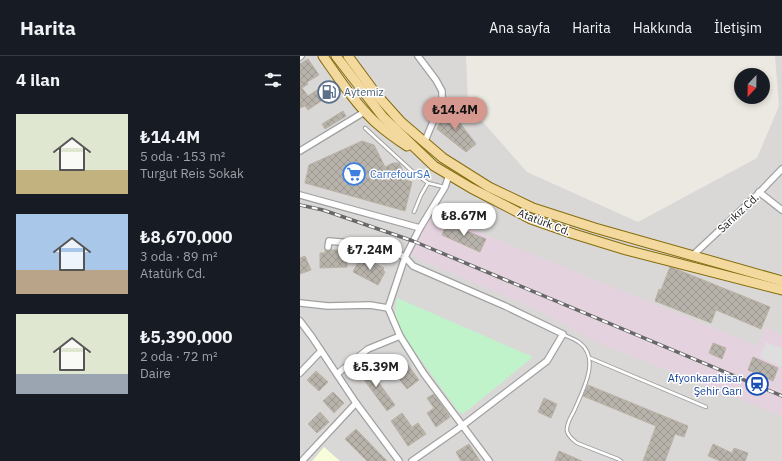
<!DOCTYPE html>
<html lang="tr">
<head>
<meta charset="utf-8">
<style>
  body { margin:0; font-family:"IBM Plex Sans",sans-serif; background:#20242c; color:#f1f3f6; height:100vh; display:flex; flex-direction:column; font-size:15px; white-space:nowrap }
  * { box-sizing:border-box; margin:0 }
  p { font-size:13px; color:#9ea1a6 }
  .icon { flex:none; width:22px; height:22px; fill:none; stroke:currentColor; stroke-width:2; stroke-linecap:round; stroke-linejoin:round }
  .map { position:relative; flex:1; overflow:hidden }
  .side { display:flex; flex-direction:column; background:#171b24; width:300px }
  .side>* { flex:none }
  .needle { width:26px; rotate:202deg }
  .buttons { position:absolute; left:434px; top:12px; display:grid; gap:8px }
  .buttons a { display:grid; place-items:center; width:36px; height:36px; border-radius:50%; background:#171b24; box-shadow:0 2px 6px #0003; font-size:20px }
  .price { position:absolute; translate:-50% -34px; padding:0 9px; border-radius:14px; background:#fff; color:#222; font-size:13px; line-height:26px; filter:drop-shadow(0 1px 2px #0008) }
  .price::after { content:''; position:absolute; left:50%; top:24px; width:12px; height:9px; margin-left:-6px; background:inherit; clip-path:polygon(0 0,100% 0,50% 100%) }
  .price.current { background:#d6978f; color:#111 }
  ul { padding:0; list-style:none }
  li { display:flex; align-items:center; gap:12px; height:100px; padding:0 16px }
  li span { display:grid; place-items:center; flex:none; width:112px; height:80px; border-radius:0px; color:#555 }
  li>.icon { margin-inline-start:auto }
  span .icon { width:48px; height:48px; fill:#fffc; stroke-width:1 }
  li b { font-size:17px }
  h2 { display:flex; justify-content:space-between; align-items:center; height:48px; padding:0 16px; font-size:17px }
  header { display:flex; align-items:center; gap:24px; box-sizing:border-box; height:56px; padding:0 20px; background:#171b24; border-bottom:1px solid #363941 }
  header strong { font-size:19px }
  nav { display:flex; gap:22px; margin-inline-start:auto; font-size:14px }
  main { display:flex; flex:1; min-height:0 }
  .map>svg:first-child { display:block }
</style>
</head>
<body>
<header>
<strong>Harita</strong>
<nav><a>Ana sayfa</a><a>Harita</a><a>Hakkında</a><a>İletişim</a></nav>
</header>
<main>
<section class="side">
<h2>4 ilan<svg class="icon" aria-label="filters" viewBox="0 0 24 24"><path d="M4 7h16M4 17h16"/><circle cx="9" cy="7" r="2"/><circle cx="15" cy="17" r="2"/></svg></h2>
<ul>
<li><span style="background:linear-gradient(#dfe7d0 70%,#c2b280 0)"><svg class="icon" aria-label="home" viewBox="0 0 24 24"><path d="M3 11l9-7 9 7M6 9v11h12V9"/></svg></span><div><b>₺14.4M</b><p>5 oda · 153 m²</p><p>Turgut Reis Sokak</p></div></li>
<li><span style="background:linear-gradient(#a9c7e8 70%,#b9a48a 0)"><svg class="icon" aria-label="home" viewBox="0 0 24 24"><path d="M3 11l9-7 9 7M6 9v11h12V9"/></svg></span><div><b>₺8,670,000</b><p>3 oda · 89 m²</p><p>Atatürk Cd.</p></div></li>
<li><span style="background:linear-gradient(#dfe7d0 75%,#9aa5b1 0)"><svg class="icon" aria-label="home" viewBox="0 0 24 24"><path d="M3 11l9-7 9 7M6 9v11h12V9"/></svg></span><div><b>₺5,390,000</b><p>2 oda · 72 m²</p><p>Daire</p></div></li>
</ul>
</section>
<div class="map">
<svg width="482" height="405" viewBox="0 0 482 405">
  <defs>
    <pattern id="building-cross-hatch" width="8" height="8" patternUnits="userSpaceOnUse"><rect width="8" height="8" fill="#b7b2aa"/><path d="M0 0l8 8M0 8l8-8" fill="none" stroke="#9d9892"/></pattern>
  </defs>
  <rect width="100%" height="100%" fill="#ebe9e1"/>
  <!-- residential -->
  <polygon fill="#d9d8d7" points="0,0 166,0 168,49 227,116 338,166 457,102 479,50 475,0 482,0 482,405 0,405"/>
  <!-- education -->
  <polygon fill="#f7fcd9" points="24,391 40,405 12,405"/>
  <!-- railway -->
  <polygon fill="#e4d3df" points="129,153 205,187 458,290 466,272 482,279 482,360 293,285 269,271 242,256 114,201 107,193 118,168"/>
  <!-- park -->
  <polygon fill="#c0f3ca" points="97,242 233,301 163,358 158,355 102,278 95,260"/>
  <!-- parking -->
  <polygon fill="#dedede" points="466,286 482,292 482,311 460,301"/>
  <!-- building -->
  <g fill="url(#building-cross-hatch)" stroke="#bbb2a5">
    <polygon points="8,3 19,19 7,26 8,28 2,32 8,40 17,34 24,43 8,54 5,50 0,52 0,8"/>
    <polygon points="147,50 176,88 166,96 137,73"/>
    <polygon points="43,55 46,60 25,73 22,68"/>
    <polygon points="62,85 74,89 85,111 93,107 99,107 103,115 100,122 112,126 105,155 5,127 9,109"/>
    <polygon points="147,167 186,183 180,196 142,179"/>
    <polygon points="25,194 28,195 31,194 44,194 44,199 47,199 47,211 20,212 20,197 25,197"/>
    <polygon points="5,200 11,214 0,218 0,202"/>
    <polygon points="60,202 64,204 65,202 84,212 83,214 85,216 78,229 53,216"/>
    <polygon points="370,211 376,213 470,251 461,273 416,254 411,267 355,245 359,233 361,234"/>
    <polygon points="413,287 426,292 422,303 409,297"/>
    <polygon points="453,301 478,312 473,325 448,314"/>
    <polygon points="65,308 95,349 87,355 59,317 61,316 60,314 62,313 61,311"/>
    <polygon points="108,309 119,324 107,333 96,319"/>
    <polygon points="16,315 28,326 19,335 7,324"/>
    <polygon points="288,329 388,370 384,381 375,378 365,405 343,405 356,370 283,340"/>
    <polygon points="33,336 44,347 34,357 23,345"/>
    <polygon points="134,338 150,361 136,371 127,357 134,352 127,342"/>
    <polygon points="244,342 257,348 251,362 238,356"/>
    <polygon points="20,356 29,366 17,377 8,368"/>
    <polygon points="102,357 112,371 118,367 126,378 108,390 91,365"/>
    <polygon points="56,373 87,405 67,405 45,383"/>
    <polygon points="169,388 180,405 161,405 156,396"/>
    <polygon points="413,388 432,397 434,392 448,397 445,405 420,405 408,400"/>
    <polygon points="259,395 282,405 255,405"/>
  </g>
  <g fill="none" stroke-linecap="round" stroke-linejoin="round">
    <!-- service casing -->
    <g stroke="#a1a1a1" stroke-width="4.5">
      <g id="service">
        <polyline points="65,72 114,117 128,127 144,131"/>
        <polyline points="114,156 121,139 128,127"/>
        <path d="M264,279C269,281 275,283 280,287C301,303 282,336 274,355C271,361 266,368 267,375C268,380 273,384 277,387L318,403L321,405"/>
        <polyline points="290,302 406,351"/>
      </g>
    </g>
    <!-- minor casing -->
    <g stroke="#a1a1a1" stroke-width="8">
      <g id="minor">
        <polyline points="118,0 136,24 142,35 142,44 125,85"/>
        <polyline points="0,1 1,0"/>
        <polyline points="0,95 66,55"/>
        <polyline points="459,136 482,154"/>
        <polyline points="0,139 120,172"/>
        <path d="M28,191L29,185C54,187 82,191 105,201L88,252L100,280"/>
        <polyline points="392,200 454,142 482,113"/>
        <polyline points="0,247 28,250 70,249 88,252"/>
        <polyline points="0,265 12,281 56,347 99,405"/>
        <polyline points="0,317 21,295"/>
        <polyline points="37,318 68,293 100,280 124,318 189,405"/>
        <polyline points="2,405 56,347"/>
        <polyline points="112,405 162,370 247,305 263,278 205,250 113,210 105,201 120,172 145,131 149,119"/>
      </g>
    </g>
    <!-- primary casing -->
    <g stroke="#856c0c" stroke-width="11">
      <g id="primary">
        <path d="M23,0C39,23 55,47 75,66C85,75 96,83 107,90"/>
        <polyline points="36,0 83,61 134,110 171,132 231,163 274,178 326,194 482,234"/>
        <polyline points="48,0 76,38 101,66 143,102 189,131 233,152 295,172 482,225"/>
      </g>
    </g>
    <!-- service -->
    <use href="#service" stroke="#fff" stroke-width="2.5"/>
    <!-- minor -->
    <use href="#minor" stroke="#fff" stroke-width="5.5"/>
    <!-- primary -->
    <use href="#primary" stroke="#f3d99e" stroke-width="9"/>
    <!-- rail casing -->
    <g stroke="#686868" stroke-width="3.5">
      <polyline id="rail" points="0,149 23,154 113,185 482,340"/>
    </g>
    <!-- rail -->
    <use href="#rail" stroke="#fff" stroke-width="2" stroke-dasharray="6" stroke-linecap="butt"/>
  </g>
  <!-- icons -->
  <defs>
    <g id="fuel-ring" transform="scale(1.15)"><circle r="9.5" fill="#fff" stroke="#5c6f8a" stroke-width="1.5"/><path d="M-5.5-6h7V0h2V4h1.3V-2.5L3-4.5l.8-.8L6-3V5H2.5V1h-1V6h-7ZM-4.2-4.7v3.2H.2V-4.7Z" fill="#5c6f8a"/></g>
    <g id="supermarket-ring" transform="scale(1.15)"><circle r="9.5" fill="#fff" stroke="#3f7fe0" stroke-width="1.5"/><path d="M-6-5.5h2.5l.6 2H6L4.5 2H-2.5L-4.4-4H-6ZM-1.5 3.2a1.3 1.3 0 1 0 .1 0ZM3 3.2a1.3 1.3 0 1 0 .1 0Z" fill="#3f7fe0"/></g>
    <g id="station-ring" transform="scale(1.15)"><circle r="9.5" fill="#fff" stroke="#1a4fb4" stroke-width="1.5"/><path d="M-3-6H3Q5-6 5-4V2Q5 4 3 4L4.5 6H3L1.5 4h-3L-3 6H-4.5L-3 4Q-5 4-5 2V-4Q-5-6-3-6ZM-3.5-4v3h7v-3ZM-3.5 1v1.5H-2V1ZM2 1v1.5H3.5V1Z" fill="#1a4fb4"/></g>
  </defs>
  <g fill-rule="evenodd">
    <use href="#fuel-ring" x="29" y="36"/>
    <use href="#supermarket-ring" x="54" y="118"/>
    <use href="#station-ring" x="457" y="328"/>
  </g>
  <g text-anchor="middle" stroke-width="3" stroke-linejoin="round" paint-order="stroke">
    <!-- service labels -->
    <g font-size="11" fill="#4e5e75" stroke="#fff" text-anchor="start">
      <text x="44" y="40">Aytemiz</text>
    </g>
    <!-- shop labels -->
    <g font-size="11" fill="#366cbe" stroke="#fff" text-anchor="start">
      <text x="70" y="122">CarrefourSA</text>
    </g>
    <!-- street labels -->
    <g font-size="11" fill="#1a1a1a" stroke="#fff">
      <text transform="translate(438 157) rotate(-43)" y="4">Sarıkız Cd.</text>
      <text transform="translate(244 166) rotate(21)" y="4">Atatürk Cd.</text>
    </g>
    <!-- transit labels -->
    <g font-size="11" fill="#164399" stroke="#fff" text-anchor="end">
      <text x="442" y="326">Afyonkarahisar<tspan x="442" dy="13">Şehir Garı</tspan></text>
    </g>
  </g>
</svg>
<div class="buttons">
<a><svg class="needle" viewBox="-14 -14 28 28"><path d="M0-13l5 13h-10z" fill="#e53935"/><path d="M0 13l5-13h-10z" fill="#9ea1a6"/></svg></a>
</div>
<b class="price current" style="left:155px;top:75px">₺14.4M</b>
<b class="price" style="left:164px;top:181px">₺8.67M</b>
<b class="price" style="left:70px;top:215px">₺7.24M</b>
<b class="price" style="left:76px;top:332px">₺5.39M</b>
</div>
</main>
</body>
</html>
